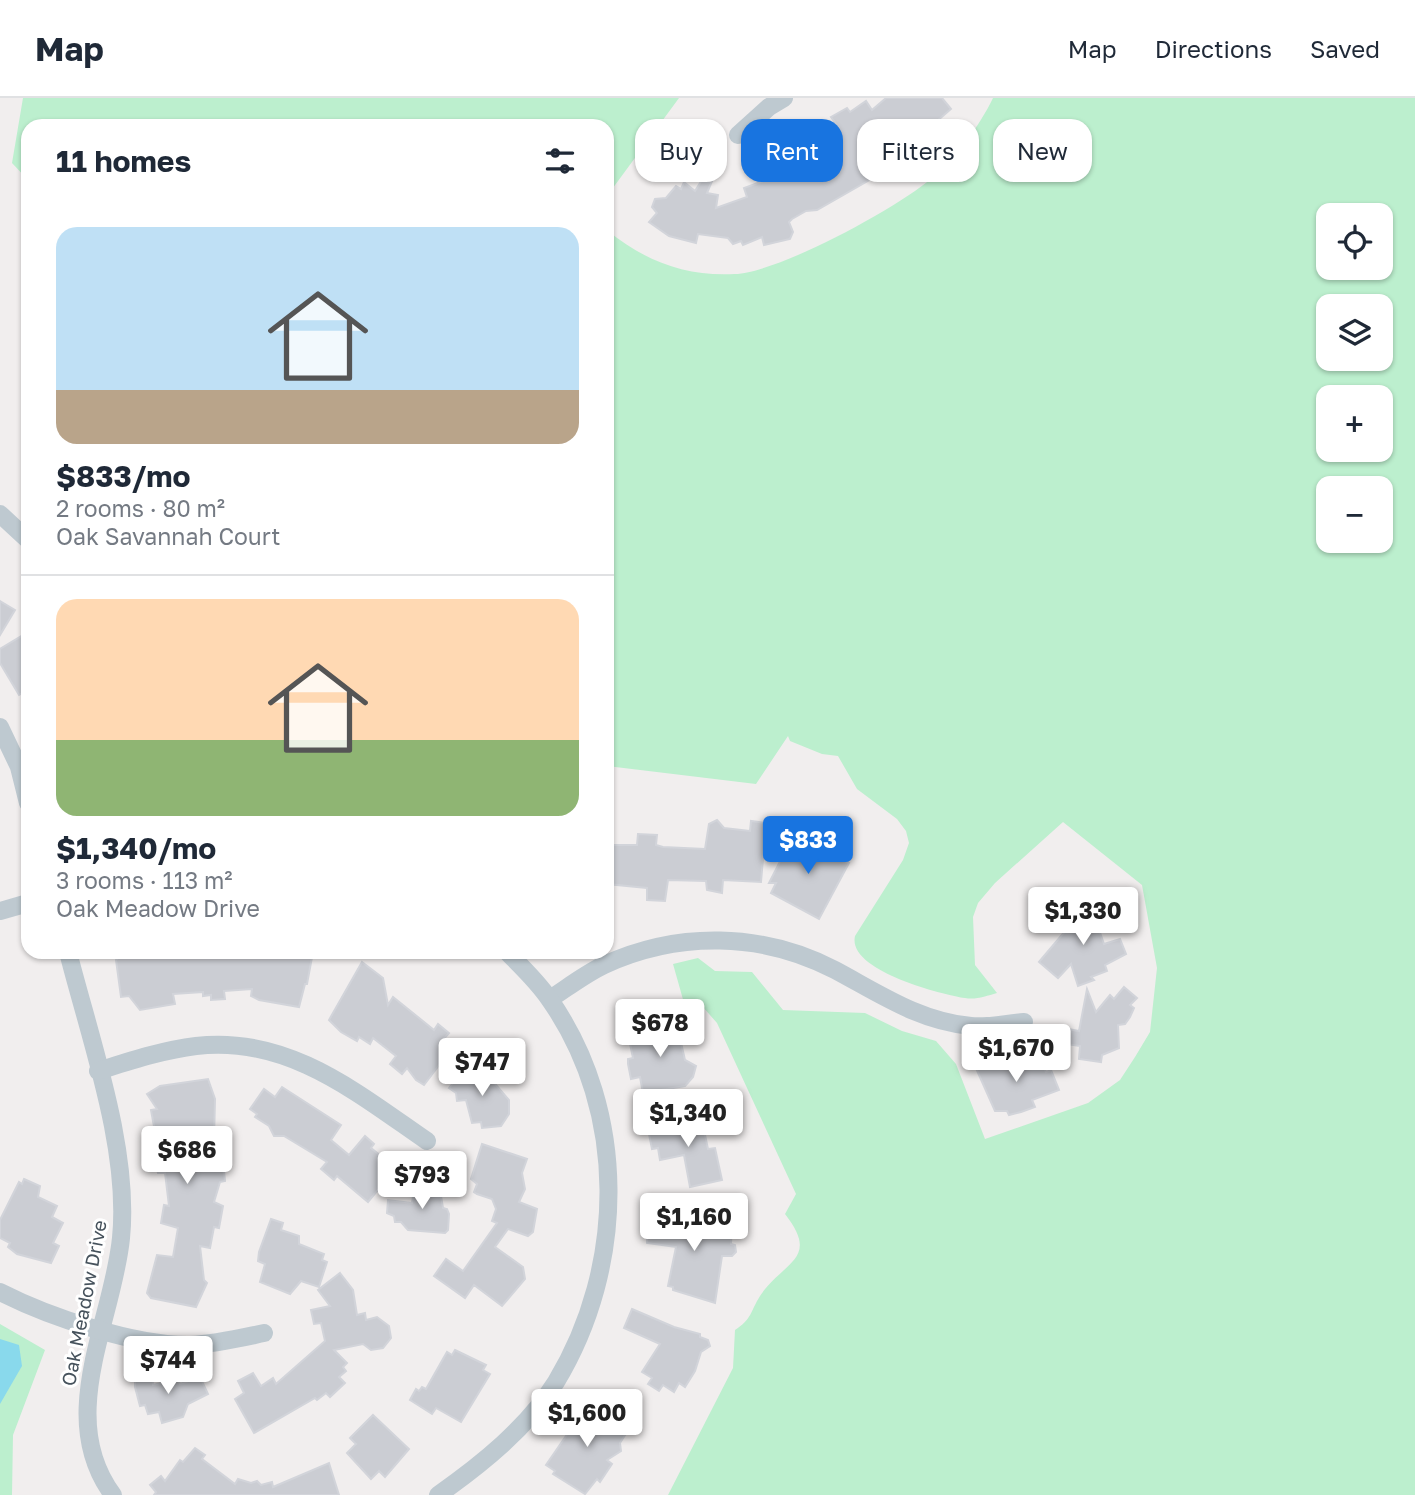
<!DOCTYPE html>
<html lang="en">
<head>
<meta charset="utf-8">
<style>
  body { margin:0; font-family:"Golos Text",sans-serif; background:#f6f6f7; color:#1f2937; height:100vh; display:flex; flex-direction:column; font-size:26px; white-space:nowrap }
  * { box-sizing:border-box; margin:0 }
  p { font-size:23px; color:#747a83 }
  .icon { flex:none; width:38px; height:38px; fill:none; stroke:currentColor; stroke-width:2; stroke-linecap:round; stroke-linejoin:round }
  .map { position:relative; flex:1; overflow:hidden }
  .drawer { position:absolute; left:21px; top:21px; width:593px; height:840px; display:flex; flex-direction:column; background:#fff; border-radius:21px; box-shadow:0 2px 5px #0004 }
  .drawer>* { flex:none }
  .guide { position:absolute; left:635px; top:21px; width:665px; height:63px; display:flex; gap:14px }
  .controls { position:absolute; left:1316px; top:105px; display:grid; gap:14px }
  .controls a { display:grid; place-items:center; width:77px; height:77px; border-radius:14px; background:#fff; box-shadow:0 2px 5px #0004; font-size:35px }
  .price { position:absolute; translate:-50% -60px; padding:0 16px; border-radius:7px; background:#fff; color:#222; font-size:23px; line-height:46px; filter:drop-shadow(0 2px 4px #0008) }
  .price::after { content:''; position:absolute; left:50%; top:42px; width:21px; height:16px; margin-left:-10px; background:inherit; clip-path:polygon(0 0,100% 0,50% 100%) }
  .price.selected { background:#1874e0; color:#fff }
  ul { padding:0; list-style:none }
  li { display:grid; align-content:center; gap:14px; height:371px; padding:0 35px }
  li+li { border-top:2px solid #e0e1e3 }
  li span { display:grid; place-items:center; height:217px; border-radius:21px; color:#555 }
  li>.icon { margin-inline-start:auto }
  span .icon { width:126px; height:126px; fill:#fffc; stroke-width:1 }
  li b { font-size:30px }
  h2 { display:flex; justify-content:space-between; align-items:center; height:84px; padding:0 35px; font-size:30px }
  .pill { padding:0 24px; border-radius:21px; background:#fff; box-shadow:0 2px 5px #0004; font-size:24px; line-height:63px }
  .pill.selected { background:#1874e0; color:#fff }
  header { display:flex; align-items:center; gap:42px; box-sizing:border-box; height:98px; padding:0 35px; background:#fff; border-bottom:2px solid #e0e1e3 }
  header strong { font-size:33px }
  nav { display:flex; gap:38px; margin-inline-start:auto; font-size:24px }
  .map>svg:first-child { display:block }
</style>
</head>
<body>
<header>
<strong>Map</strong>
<nav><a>Map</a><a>Directions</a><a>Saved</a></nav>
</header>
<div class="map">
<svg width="1415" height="1397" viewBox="0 0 1415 1397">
  <rect width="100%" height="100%" fill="#f1eeee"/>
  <!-- green -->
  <g fill="#bcefce" fill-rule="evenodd">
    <polygon points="23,0 679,0 607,98 607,28 28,28 28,82 12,65"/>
    <path d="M993,0H1415V1397H668L733,1270L735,1232C752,1221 750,1214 760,1198C783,1163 821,1162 785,1116L796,1096L717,925L702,908L684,905L673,866L698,860L715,873L752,874L783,912L865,915L902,933L936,943L956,966L985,1041L1088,1005L1120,982L1135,959L1150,934L1157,870L1142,787L1063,724L995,785L978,805L973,819L975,867L997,895C986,898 976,902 965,900C940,896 847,872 855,838L903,762L909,745L906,733L897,721L857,691L838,658L822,656L790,643L788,638L756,686L607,668V132C644,163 687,179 735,176C780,174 897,110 932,80C956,59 979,29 993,0ZM1328,117H1381V170H1328ZM1328,208H1381V261H1328ZM1381,299V352H1328V299ZM1328,390H1381V443H1328Z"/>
    <polygon points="0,1226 45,1252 13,1337 12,1397 0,1397"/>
  </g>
  <!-- water -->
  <polygon fill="#89d9ec" points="0,1241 19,1247 22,1268 0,1306"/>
  <!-- building -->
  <g fill="#cbcdd3" stroke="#d2d4da" stroke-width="2">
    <polygon points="886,0 942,0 951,11 921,37 933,52 923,60 915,51 895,63 891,56 867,71 873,80 817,112 806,113 792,121 789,124 793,134 790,141 764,147 762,139 743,147 741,143 733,146 728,140 698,136 696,145 669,138 649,124 657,115 652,109 655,101 666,100 676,88 681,91 684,84 695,93 712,66 718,69 707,95 718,97 716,110 747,99 744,90 782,76 777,67 786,62 783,57 789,54 787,50 810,39 813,44 839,30 831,19 847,10 850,14 866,3 872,12"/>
    <polygon points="0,503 15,512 0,537"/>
    <polygon points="28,534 28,592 19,597 0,565 0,551"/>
    <polygon points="717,722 724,730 750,733 751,723 766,725 761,784 723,782 722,795 707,792 706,783 668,782 665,803 647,802 647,790 607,786 607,747 637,747 638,736 657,737 656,747 663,749 705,751 709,726"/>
    <polygon points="794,736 849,765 819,821 771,795 776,785 769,785"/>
    <polygon points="1094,799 1107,811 1096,823 1104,846 1120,841 1126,856 1105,867 1107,873 1091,879 1094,882 1078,888 1071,866 1058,880 1039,864"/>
    <polygon points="150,854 238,854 267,859 268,854 313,854 307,886 305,886 299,909 259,902 251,898 252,891 224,893 225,901 211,902 211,897 203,898 203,894 173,896 175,906 140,912 129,898 121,899 116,862 124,855"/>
    <polygon points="362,864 383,880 388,907 393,899 434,932 438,926 449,935 441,944 452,950 424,987 416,982 407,970 402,976 390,966 396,958 373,940 370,946 359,939 357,943 341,934 329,922"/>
    <polygon points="1124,889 1137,900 1130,907 1134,910 1130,919 1125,926 1118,927 1119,950 1102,957 1101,964 1079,961 1080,948 1066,946 1068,931 1079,933 1087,891 1096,914 1110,897 1114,901"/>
    <polygon points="676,923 685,962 696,968 693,979 685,988 643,995 640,979 631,981 628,966 628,961 633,960 629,941 632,940 631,936"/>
    <polygon points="998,959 1003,971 1040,959 1046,974 1051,972 1059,992 1032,1002 1035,1009 1021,1014 1009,1017 1007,1013 995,1013 975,968"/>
    <polygon points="469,965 491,981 509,1002 509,1016 501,1028 482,1030 481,1024 472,1025 466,1002 457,1003 456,995 449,990"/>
    <polygon points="208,981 215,1001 214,1043 221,1042 225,1083 220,1084 214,1104 223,1108 219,1130 214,1129 210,1150 200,1148 204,1182 207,1185 196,1209 151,1200 147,1195 157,1157 173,1159 178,1130 161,1125 164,1107 169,1108 165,1075 158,1075 156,1067 154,1045 157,1045 151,1012 157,1011 147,996 160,988"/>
    <polygon points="282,989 341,1027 331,1042 349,1057 365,1038 374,1046 371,1050 396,1070 368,1104 337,1078 334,1082 321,1071 327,1064 284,1038 274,1038 269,1028 255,1019 257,1016 250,1011 264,991 275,999"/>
    <polygon points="701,1018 708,1051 715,1050 722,1082 690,1089 684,1057 660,1062 658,1050 652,1051 648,1031"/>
    <polygon points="482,1046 527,1061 522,1075 525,1091 519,1104 537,1111 533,1134 528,1138 508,1131 495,1149 523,1169 525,1181 502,1208 474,1187 465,1200 434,1178 446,1161 463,1173 497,1125 492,1123 496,1111 492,1101 477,1096 474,1094 477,1086 471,1081"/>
    <polygon points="24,1081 40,1088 38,1099 57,1108 52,1119 63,1125 53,1145 59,1148 51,1165 17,1156 8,1149 10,1145 0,1140 0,1122 19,1084 22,1086"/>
    <polygon points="415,1085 432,1086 432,1092 440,1092 443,1110 447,1111 449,1116 448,1132 445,1135 408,1132 401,1124 395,1124 394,1118 387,1115 388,1102 412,1105"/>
    <polygon points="653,1120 732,1126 731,1146 735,1147 736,1154 732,1158 722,1158 715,1205 673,1192 673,1189 668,1188 676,1149 647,1145 648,1121"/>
    <polygon points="271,1121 283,1125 281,1132 299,1138 299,1146 324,1156 322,1162 327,1164 319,1189 301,1183 290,1196 260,1184 265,1166 258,1163 259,1154"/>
    <polygon points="340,1175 353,1192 357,1217 365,1215 366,1222 377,1219 389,1228 391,1240 383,1250 371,1252 363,1246 334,1252 347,1265 343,1269 346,1273 339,1279 345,1285 330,1299 326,1295 317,1302 315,1300 254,1335 235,1301 244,1295 238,1283 253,1275 261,1288 273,1280 276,1286 325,1243 321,1225 314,1226 311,1212 330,1208 318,1192"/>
    <polygon points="632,1211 674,1229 700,1236 700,1239 708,1242 710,1248 701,1254 695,1273 685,1289 679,1285 674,1294 663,1287 659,1293 648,1286 652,1280 642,1274 660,1246 624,1230"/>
    <polygon points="455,1252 486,1267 483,1272 490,1276 461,1324 436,1310 432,1316 410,1302 416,1291 419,1293 422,1289 426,1291 447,1254 452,1257"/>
    <polygon points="152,1275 153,1287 178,1281 180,1286 200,1279 208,1296 188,1306 183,1319 162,1325 159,1314 148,1316 145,1307 140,1308 135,1289 135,1276"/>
    <polygon points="590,1303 604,1312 601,1316 627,1334 620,1345 621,1353 607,1362 612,1366 600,1384 597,1381 585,1396 553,1376 555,1373 546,1367"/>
    <polygon points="373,1317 409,1351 385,1379 379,1373 371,1381 347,1355 356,1346 350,1340"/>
    <polygon points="195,1350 205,1357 202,1361 235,1386 238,1381 251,1385 257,1383 261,1387 272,1384 273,1389 329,1365 339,1397 154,1397 156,1394 150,1387 161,1378 165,1383 180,1362 183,1364"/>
  </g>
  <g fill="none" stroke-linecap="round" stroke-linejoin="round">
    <!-- minor -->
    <g stroke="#bec9d0" stroke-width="18">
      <polyline points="738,37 769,9 784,0"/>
      <polyline points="0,416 28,442"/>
      <polyline points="0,629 19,669 28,705"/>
      <polyline points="0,813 28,805"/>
      <path d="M68,854C90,941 130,1051 121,1140C113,1223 55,1319 113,1397"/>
      <path d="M550,901C567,890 585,876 604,867C678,833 762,834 835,872C880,896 919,923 971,928C988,930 1007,925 1024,924"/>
      <path d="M98,973C130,963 163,952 196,948C288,937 357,995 427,1043"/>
      <path d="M0,1194C49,1219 135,1248 190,1247C215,1246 240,1240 264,1235"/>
      <path d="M438,1397C482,1366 527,1330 556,1284C626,1168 628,1014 550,902C538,884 522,869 507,854"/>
    </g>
  </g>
  <g text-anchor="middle" stroke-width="6" stroke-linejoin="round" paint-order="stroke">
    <!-- street labels -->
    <g font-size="19" fill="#46525c" stroke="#fff">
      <text transform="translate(84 1205) rotate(-79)" y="7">Oak Meadow Drive</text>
    </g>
  </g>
</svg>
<div class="controls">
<a><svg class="icon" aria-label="locate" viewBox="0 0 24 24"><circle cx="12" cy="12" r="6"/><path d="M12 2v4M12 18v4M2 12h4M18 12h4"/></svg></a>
<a><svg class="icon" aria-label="layers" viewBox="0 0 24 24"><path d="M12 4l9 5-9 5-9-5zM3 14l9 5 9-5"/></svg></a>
<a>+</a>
<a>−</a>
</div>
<b class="price selected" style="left:808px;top:778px">$833</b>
<b class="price" style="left:1083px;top:849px">$1,330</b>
<b class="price" style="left:660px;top:961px">$678</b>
<b class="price" style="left:1016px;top:986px">$1,670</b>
<b class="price" style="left:482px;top:1000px">$747</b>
<b class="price" style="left:688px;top:1051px">$1,340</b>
<b class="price" style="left:187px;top:1088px">$686</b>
<b class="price" style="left:422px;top:1113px">$793</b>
<b class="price" style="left:694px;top:1155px">$1,160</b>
<b class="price" style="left:168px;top:1298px">$744</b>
<b class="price" style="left:587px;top:1351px">$1,600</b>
<div class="guide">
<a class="pill">Buy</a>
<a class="pill selected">Rent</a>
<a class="pill">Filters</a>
<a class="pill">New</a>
</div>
<section class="drawer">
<h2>11 homes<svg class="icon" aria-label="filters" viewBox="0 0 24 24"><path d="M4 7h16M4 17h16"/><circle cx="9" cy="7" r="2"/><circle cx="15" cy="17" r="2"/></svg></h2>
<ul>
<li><span style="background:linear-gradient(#bfe0f5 75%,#b9a48a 0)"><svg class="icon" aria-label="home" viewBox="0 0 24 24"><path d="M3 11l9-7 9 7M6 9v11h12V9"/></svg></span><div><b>$833/mo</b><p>2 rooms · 80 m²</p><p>Oak Savannah Court</p></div></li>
<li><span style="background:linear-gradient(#ffd9b3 65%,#8fb573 0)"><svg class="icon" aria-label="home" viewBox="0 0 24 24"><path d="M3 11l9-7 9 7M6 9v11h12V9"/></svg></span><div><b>$1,340/mo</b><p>3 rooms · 113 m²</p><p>Oak Meadow Drive</p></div></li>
</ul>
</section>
</div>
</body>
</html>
